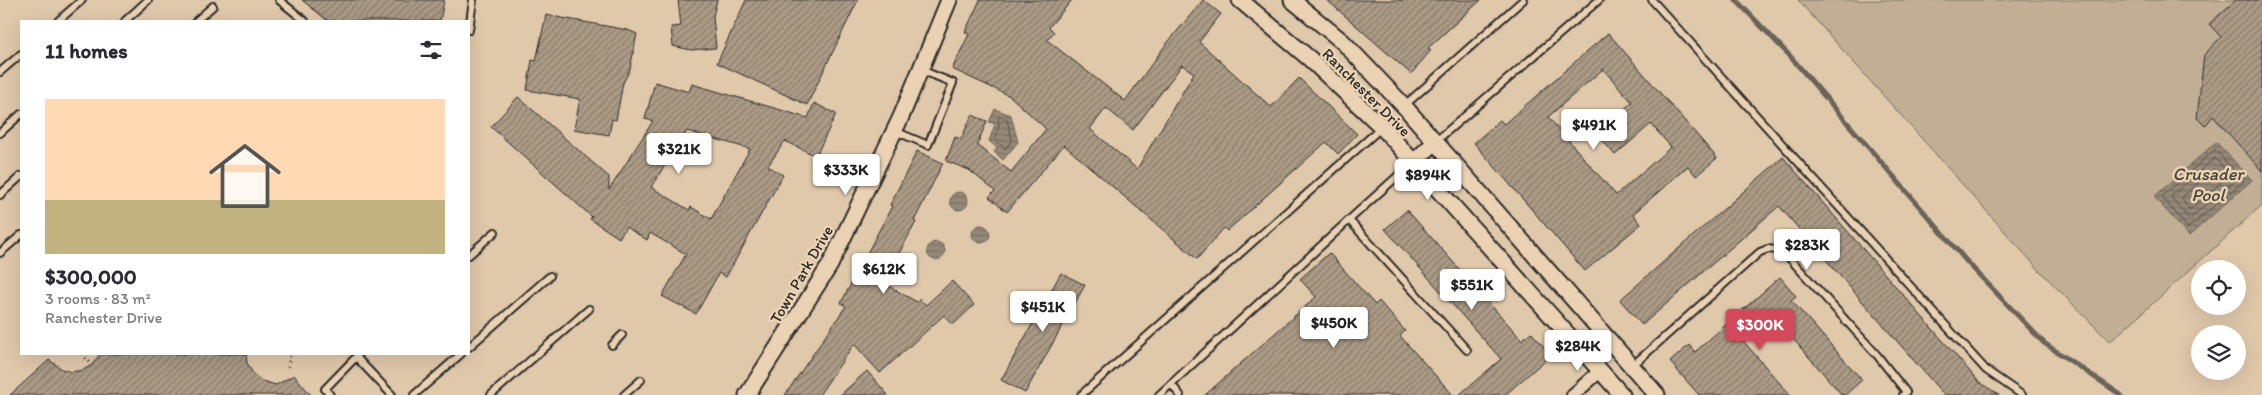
<!DOCTYPE html>
<html lang="en">
<head>
<meta charset="utf-8">
<style>
  body { margin:0; font-family:Itim,sans-serif; background:#f2f2f3; color:#2b2b33; height:100vh; display:flex; flex-direction:column; font-size:19px; white-space:nowrap }
  * { box-sizing:border-box; margin:0 }
  p { font-size:16px; color:#7c7c81 }
  .icon { flex:none; width:28px; height:28px; fill:none; stroke:currentColor; stroke-width:2; stroke-linecap:round; stroke-linejoin:round }
  .map { position:relative; flex:1; overflow:hidden }
  .side { position:absolute; left:20px; top:20px; width:450px; height:335px; display:flex; flex-direction:column; background:#fff; border-radius:0px; box-shadow:0 5px 20px #0002 }
  .side>* { flex:none }
  .buttons { position:absolute; left:2191px; top:260px; display:grid; gap:10px }
  .buttons a { display:grid; place-items:center; width:55px; height:55px; border-radius:50%; background:#fff; box-shadow:0 5px 20px #0002; font-size:25px }
  .price { position:absolute; translate:-50% -42px; padding:0 11px; border-radius:5px; background:#fff; color:#222; font-size:16px; line-height:32px; filter:drop-shadow(0 1px 2px #0008) }
  .price::after { content:''; position:absolute; left:50%; top:30px; width:15px; height:11px; margin-left:-8px; background:inherit; clip-path:polygon(0 0,100% 0,50% 100%) }
  .price.current { background:#d1495b; color:#fff }
  ul { padding:0; list-style:none }
  li { display:grid; align-content:center; gap:10px; height:265px; padding:0 25px }
  li+li { border-top:1px solid #e1e1e2 }
  li span { display:grid; place-items:center; height:155px; border-radius:0px; color:#555 }
  li>.icon { margin-inline-start:auto }
  span .icon { width:90px; height:90px; fill:#fffc; stroke-width:1 }
  li b { font-size:21px }
  h2 { display:flex; justify-content:space-between; align-items:center; height:60px; padding:0 25px; font-size:21px }
  .map>svg:first-child { display:block }
</style>
</head>
<body>
<div class="map">
<svg width="2262" height="395" viewBox="0 0 2262 395">
  <defs>
    <pattern id="water-rules" width="6" height="5" patternUnits="userSpaceOnUse" patternTransform="scale(1.25)"><rect width="6" height="5" fill="#958877"/><path d="M0 2.5h6" fill="none" stroke="#7a6f62"/></pattern>
    <pattern id="building-hatch" width="6" height="6" patternUnits="userSpaceOnUse" patternTransform="scale(1.25)"><rect width="6" height="6" fill="#ab9a85"/><path d="M-1 1l2-2M0 6l6-6M5 7l2-2" fill="none" stroke="#8b7e6d"/></pattern>
  </defs>
  <rect width="100%" height="100%" fill="#e0c8ab"/>
  <filter id="ink" filterUnits="userSpaceOnUse"><feTurbulence type="fractalNoise" baseFrequency=".02" numOctaves="2"/><feDisplacementMap in="SourceGraphic" scale="10" xChannelSelector="R" yChannelSelector="G"/><feConvolveMatrix kernelMatrix="1 2 1 2 8 2 1 2 1" color-interpolation-filters="sRGB"/></filter>
  <g filter="url(#ink)">
    <!-- green -->
    <polygon fill="#c1ae95" stroke="#766c60" points="1798,0 2262,0 2262,205 2110,342 2039,270"/>
    <!-- water -->
    <g fill="url(#water-rules)" stroke="#6b6359">
      <polygon points="995,109 1011,115 1018,142 1003,160 994,152 997,148 989,141 995,124 989,122"/>
      <polygon points="2216,142 2252,180 2189,236 2154,197"/>
      <circle cx="959" cy="201" r="9"/>
      <circle cx="981" cy="234" r="9"/>
      <circle cx="936" cy="251" r="9"/>
    </g>
    <g fill="none" stroke-linecap="round" stroke-linejoin="round">
      <!-- shore -->
      <g stroke="#555049" stroke-width="1">
        <polygon points="1000,117 1007,120 1012,140 1005,149 995,139 999,125 998,118"/>
        <polygon points="2215,150 2244,181 2188,228 2162,197"/>
        <polygon points="2215,158 2235,181 2189,219 2171,197"/>
        <polygon points="2214,169 2224,177 2224,180 2192,208 2189,209 2182,198"/>
      </g>
      <!-- stream -->
      <polyline stroke="#6b6359" stroke-width="5" points="1736,0 1789,55 1968,263 2044,343 2121,395"/>
    </g>
    <!-- building -->
    <g fill="url(#building-hatch)" stroke="#2b2b2b" fill-rule="evenodd">
      <polygon points="302,0 444,0 440,21 328,21"/>
      <polygon points="678,0 717,0 713,16 716,48 691,50 673,46 671,27 681,26"/>
      <polygon points="746,0 858,0 807,105 717,63"/>
      <path d="M980,0H1072L1049,27L1054,32L1047,40L1125,101L1164,47L1203,0L1221,14L1199,42L1271,107L1299,78L1357,134L1338,154L1326,142L1227,231L1224,228L1197,259L1064,145L1007,212L989,197L995,191L969,170L946,161L955,137L961,139L972,115L987,121L977,145L1011,172L1046,129L1010,96L952,69L969,34L965,32ZM1182,65L1194,73L1137,169L1090,129L1106,108L1133,130Z"/>
      <polygon points="1327,0 1481,0 1428,48 1431,50 1411,74"/>
      <polygon points="2236,0 2262,0 2262,171 2213,116 2205,126 2197,118 2204,55 2221,37 2209,24"/>
      <polygon points="546,15 628,30 637,34 630,69 623,83 616,120 612,119 609,135 574,129 580,99 527,90 532,60 536,61"/>
      <path d="M1608,33L1717,158L1696,176L1688,166L1633,214L1641,224L1585,271L1474,143L1500,120L1504,124ZM1603,69L1632,102L1597,134L1615,155L1651,124L1671,147L1616,195L1548,117Z"/>
      <path d="M655,82L689,92L692,84L808,118L814,103L836,114L816,156L785,141L782,145L768,166L783,175L726,277L719,273L696,314L662,296L686,254L650,233L647,240L626,227L619,238L590,219L592,217L491,127L518,97L609,177V190L653,121L645,119ZM687,131L750,149L711,219L691,207L689,210L651,187Z"/>
      <polygon points="917,151 943,163 914,221 916,222 883,283 917,302 920,299 926,305 952,281 974,305 953,325 944,315 880,373 854,344 819,395 785,395 846,306 841,303 892,206 890,205"/>
      <polygon points="1783,157 1978,381 1999,395 1944,395 1779,206 1642,325 1620,300"/>
      <polygon points="1407,210 1522,340 1531,332 1551,355 1505,395 1459,395 1501,359 1385,229"/>
      <polygon points="1329,253 1375,305 1379,301 1405,331 1400,336 1453,395 1205,395 1316,297 1300,279"/>
      <polygon points="1061,273 1085,285 1025,393 1001,380"/>
      <polygon points="1780,277 1796,296 1791,300 1862,380 1845,395 1842,395 1773,316 1744,342 1790,395 1699,395 1670,362 1689,345 1695,352"/>
      <polygon points="100,354 246,354 247,363 253,374 262,381 276,385 294,375 311,395 10,395 49,360 62,369 71,372 83,370 92,365"/>
      <polygon points="867,371 888,395 840,395"/>
    </g>
    <g fill="none" stroke-linecap="round" stroke-linejoin="round">
      <!-- service casing -->
      <g stroke="#2b2b2b" stroke-width="10">
        <g id="service">
          <polyline points="279,0 305,21"/>
          <polyline points="1652,0 1986,370 2022,395"/>
          <polyline points="58,21 82,0"/>
          <polyline points="125,21 148,0"/>
          <polyline points="196,21 213,6"/>
          <polyline points="469,30 473,0"/>
          <polyline points="0,72 21,54"/>
          <polyline points="1405,105 1523,0"/>
          <polyline points="895,131 928,145 953,83 921,70"/>
          <polyline points="0,133 21,114"/>
          <polyline points="1435,142 1599,0"/>
          <polyline points="1412,163 1349,220 1467,350"/>
          <polyline points="0,195 21,176"/>
          <polyline points="0,253 21,235"/>
          <polyline points="469,255 495,232"/>
          <polyline points="612,345 622,335"/>
          <polyline points="469,347 550,276"/>
          <polyline points="356,357 392,395"/>
          <polyline points="1632,366 1760,252 1768,249 1783,251 1877,355 1906,392 1903,395"/>
          <polyline points="330,395 325,389 359,354"/>
          <polyline points="414,395 461,354"/>
          <polyline points="491,395 589,309"/>
          <polyline points="624,395 641,380"/>
          <polyline points="1081,395 1382,127"/>
          <polyline points="1159,395 1171,384"/>
          <polyline points="1180,395 1171,384 1349,220"/>
        </g>
      </g>
      <!-- minor casing -->
      <g stroke="#2b2b2b" stroke-width="16">
        <polyline id="minor" points="1573,395 1601,370"/>
      </g>
      <!-- tertiary casing -->
      <g stroke="#2b2b2b" stroke-width="19">
        <g id="tertiary">
          <polyline points="1240,0 1310,59 1382,127 1622,395"/>
          <polyline points="1292,0 1343,42 1404,106 1657,395"/>
          <polyline points="1413,163 1434,143"/>
          <polyline points="747,395 830,265 901,117 949,0"/>
        </g>
      </g>
      <!-- path -->
      <g stroke="#2b2b2b" stroke-width="3" stroke-dasharray="1 4" stroke-linecap="butt">
        <polyline points="82,354 92,365"/>
        <polyline points="288,367 290,354"/>
      </g>
      <!-- service -->
      <use href="#service" stroke="#ebd2b3" stroke-width="6"/>
      <!-- minor -->
      <use href="#minor" stroke="#ebd2b3" stroke-width="12"/>
      <!-- tertiary -->
      <use href="#tertiary" stroke="#ebd2b3" stroke-width="15"/>
    </g>
  </g>
  <g text-anchor="middle" stroke-width="5" stroke-linejoin="round" paint-order="stroke">
    <!-- street labels -->
    <g font-size="16" fill="#2b2b2b" stroke="#ebd2b3">
      <text transform="translate(1367 92) rotate(45)" y="6">Ranchester Drive</text>
      <text transform="translate(801 274) rotate(-60)" y="6">Town Park Drive</text>
    </g>
    <!-- water labels -->
    <g font-size="18" font-style="italic" fill="#46423e" stroke="#ebd2b3">
      <text x="2208" y="180">Crusader<tspan x="2208" dy="21">Pool</tspan></text>
    </g>
  </g>
</svg>
<div class="buttons">
<a><svg class="icon" aria-label="locate" viewBox="0 0 24 24"><circle cx="12" cy="12" r="6"/><path d="M12 2v4M12 18v4M2 12h4M18 12h4"/></svg></a>
<a><svg class="icon" aria-label="layers" viewBox="0 0 24 24"><path d="M12 4l9 5-9 5-9-5zM3 14l9 5 9-5"/></svg></a>
</div>
<b class="price" style="left:1594px;top:151px">$491K</b>
<b class="price" style="left:679px;top:175px">$321K</b>
<b class="price" style="left:846px;top:196px">$333K</b>
<b class="price" style="left:1428px;top:201px">$894K</b>
<b class="price" style="left:1807px;top:271px">$283K</b>
<b class="price" style="left:884px;top:295px">$612K</b>
<b class="price" style="left:1472px;top:311px">$551K</b>
<b class="price" style="left:1043px;top:333px">$451K</b>
<b class="price" style="left:1334px;top:349px">$450K</b>
<b class="price current" style="left:1760px;top:351px">$300K</b>
<b class="price" style="left:1578px;top:372px">$284K</b>
<section class="side">
<h2>11 homes<svg class="icon" aria-label="filters" viewBox="0 0 24 24"><path d="M4 7h16M4 17h16"/><circle cx="9" cy="7" r="2"/><circle cx="15" cy="17" r="2"/></svg></h2>
<ul>
<li><span style="background:linear-gradient(#ffd9b3 65%,#c2b280 0)"><svg class="icon" aria-label="home" viewBox="0 0 24 24"><path d="M3 11l9-7 9 7M6 9v11h12V9"/></svg></span><div><b>$300,000</b><p>3 rooms · 83 m²</p><p>Ranchester Drive</p></div></li>
</ul>
</section>
</div>
</body>
</html>
